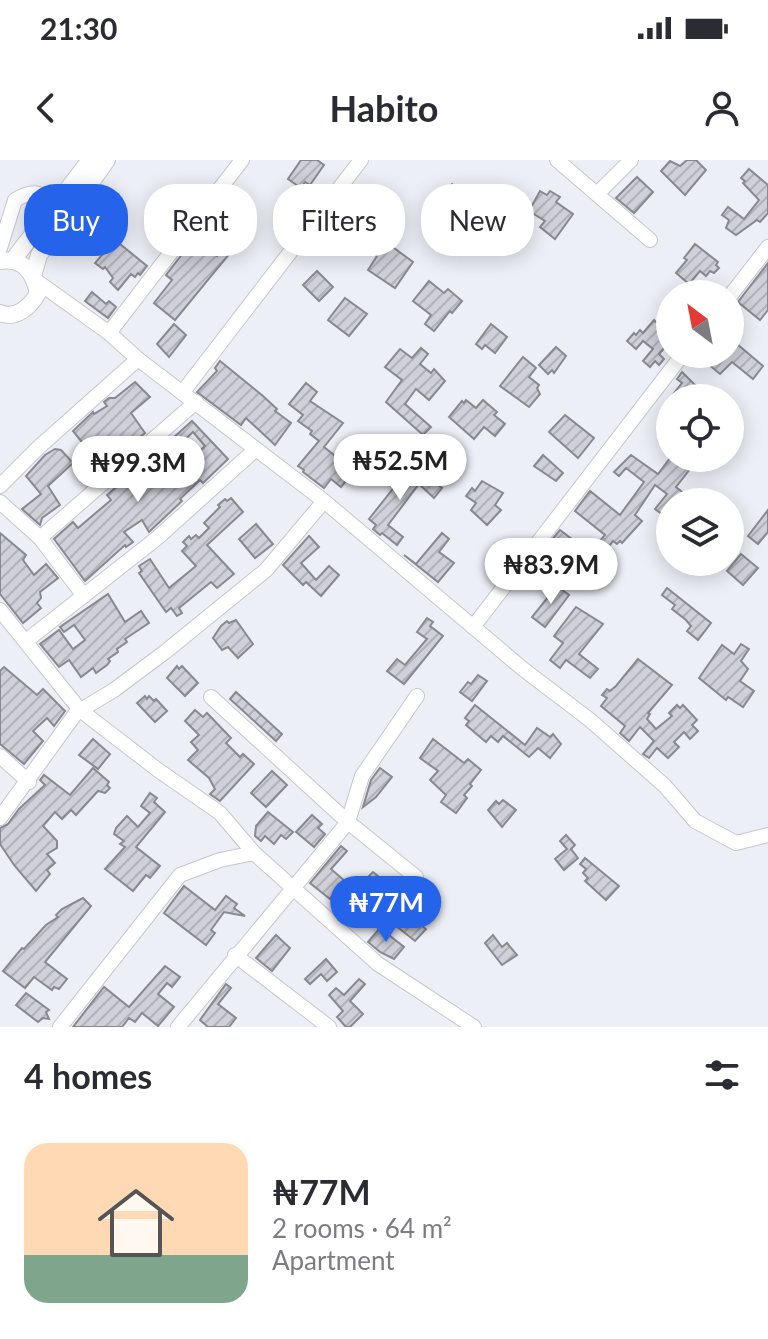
<!DOCTYPE html>
<html lang="en">
<head>
<meta charset="utf-8">
<style>
  body { margin:0; font-family:Lato,sans-serif; background:#f2f2f3; color:#2b2b33; height:100vh; display:flex; flex-direction:column; font-size:30px; white-space:nowrap }
  * { box-sizing:border-box; margin:0 }
  p { font-size:26px; color:#7c7c81 }
  .icon { flex:none; width:44px; height:44px; fill:none; stroke:currentColor; stroke-width:2; stroke-linecap:round; stroke-linejoin:round }
  .map { position:relative; height:867px; overflow:hidden }
  .side { display:flex; flex-direction:column; background:#fff; flex:1 }
  .side>* { flex:none }
  .guide { position:absolute; left:24px; top:24px; width:720px; height:72px; display:flex; gap:16px }
  .needle { width:52px; rotate:328deg }
  .buttons { position:absolute; left:656px; top:120px; display:grid; gap:16px }
  .buttons a { display:grid; place-items:center; width:88px; height:88px; border-radius:50%; background:#fff; box-shadow:0 4px 20px #0003; font-size:40px }
  .price { position:absolute; translate:-50% -68px; padding:0 18px; border-radius:28px; background:#fff; color:#222; font-size:26px; line-height:52px; filter:drop-shadow(0 2px 4px #0008) }
  .price::after { content:''; position:absolute; left:50%; top:48px; width:24px; height:18px; margin-left:-12px; background:inherit; clip-path:polygon(0 0,100% 0,50% 100%) }
  .price.selected { background:#2563eb; color:#fff }
  ul { padding:0; list-style:none }
  li { display:flex; align-items:center; gap:24px; height:200px; padding:0 24px }
  li+li { border-top:2px solid #e1e1e2 }
  li span { display:grid; place-items:center; flex:none; width:224px; height:160px; border-radius:24px; color:#555 }
  li>.icon { margin-inline-start:auto }
  span .icon { width:96px; height:96px; fill:#fffc; stroke-width:1 }
  li b { font-size:34px }
  h2 { display:flex; justify-content:space-between; align-items:center; height:96px; padding:0 24px; font-size:34px }
  .tag { padding:0 28px; border-radius:32px; background:#fff; box-shadow:0 4px 20px #0003; font-size:28px; line-height:72px }
  .tag.selected { background:#2563eb; color:#fff }
  .status { display:flex; justify-content:space-between; align-items:center; height:56px; padding:0 40px; background:#fff; direction:ltr }
  .status svg { height:22px; fill:currentColor }
  header { display:flex; justify-content:space-between; align-items:center; height:104px; padding:0 24px; background:#fff; font-size:36px; font-weight:700 }
  .map>svg:first-child { display:block }
</style>
</head>
<body>
<div class="status"><b>21:30</b><svg viewBox="0 0 49 12"><path d="M0 12V9h3v3zM5 12V6h3v6zM10 12V3h3v9zM15 12V0h3v12zM26 1h20v11H26zM47 4h2v5h-2z"/></svg></div>
<header><svg class="icon" aria-label="back" viewBox="0 0 24 24"><path d="M15 5l-7 7 7 7"/></svg>Habito<svg class="icon" aria-label="person" viewBox="0 0 24 24"><circle cx="12" cy="8" r="4"/><path d="M4 21q1-7 8-7t8 7"/></svg></header>
<div class="map">
<svg width="768" height="867" viewBox="0 0 768 867">
  <defs>
    <pattern id="building-hatch" width="6" height="6" patternUnits="userSpaceOnUse" patternTransform="scale(2)"><rect width="6" height="6" fill="#cfd0d8"/><path d="M-1 1l2-2M0 6l6-6M5 7l2-2" fill="none" stroke="#b1b2b9"/></pattern>
  </defs>
  <rect width="100%" height="100%" fill="#edeff7"/>
  <!-- building -->
  <g fill="url(#building-hatch)" stroke="#888990" stroke-width="2">
    <polygon points="301,0 317,0 324,5 310,25 305,22 301,28 288,19"/>
    <polygon points="687,0 696,0 706,10 685,35 661,11 670,1 680,6"/>
    <polygon points="749,9 768,25 768,53 760,62 757,60 736,75 726,68 729,60 722,55 728,47 744,59 759,40 743,23 745,21 741,18"/>
    <polygon points="637,17 653,32 634,53 616,38"/>
    <polygon points="452,24 470,37 474,32 485,40 473,56 469,58 454,44 452,47 441,37"/>
    <polygon points="540,31 547,35 550,31 560,37 556,42 573,54 555,79 540,67 545,61 529,51"/>
    <polygon points="232,32 245,42 206,88 217,96 228,82 235,87 175,160 154,143 172,120 166,115 207,62 211,65"/>
    <polygon points="368,34 382,45 367,64 353,52"/>
    <polygon points="334,51 346,59 342,64 357,76 343,89 336,85 340,80 323,66"/>
    <polygon points="367,68 413,102 395,128 368,110 377,96 357,81"/>
    <polygon points="115,80 147,106 140,115 138,113 135,117 131,114 118,130 110,122 113,118 105,107 103,109 95,103"/>
    <polygon points="695,84 718,102 716,105 719,108 714,113 710,111 706,116 700,111 689,124 676,113 687,100 684,98"/>
    <polygon points="768,103 768,150 760,160 738,142"/>
    <polygon points="317,111 333,127 319,141 303,125"/>
    <polygon points="429,121 444,133 448,129 462,141 452,153 450,151 434,171 425,164 431,155 413,141"/>
    <polygon points="92,132 106,144 109,141 116,147 108,158 85,141"/>
    <polygon points="345,138 367,154 349,176 328,160"/>
    <polygon points="654,160 665,171 670,164 670,182 659,194 664,199 659,205 655,201 650,207 643,201 653,189 643,181 636,189 627,181 634,173 636,175 640,170 643,173"/>
    <polygon points="174,164 186,175 169,197 157,184"/>
    <polygon points="491,164 507,177 495,193 485,185 482,189 476,184"/>
    <polygon points="730,178 763,206 753,219 732,202 720,214 708,204 717,194 730,194"/>
    <polygon points="556,187 566,196 554,213 552,210 548,214 539,205"/>
    <polygon points="421,188 428,194 420,204 431,213 434,209 445,221 429,240 416,229 405,244 431,267 423,275 386,242 402,220 385,207 400,189 412,198"/>
    <polygon points="523,197 536,208 529,217 539,225 537,228 540,234 529,247 500,226"/>
    <polygon points="220,201 263,236 277,249 275,251 291,263 275,285 246,258 241,265 197,232 217,211 215,208"/>
    <polygon points="682,212 694,224 713,238 670,238 682,223 677,219"/>
    <polygon points="135,222 150,237 131,253 145,273 102,307 73,271 93,252 94,254 107,246 104,242 109,238 115,238"/>
    <polygon points="306,223 317,232 310,241 343,263 324,287 354,311 341,327 331,319 324,328 303,312 304,310 298,306 319,281 310,274 312,271 298,261 303,255 289,244"/>
    <polygon points="466,240 476,248 483,240 497,252 494,255 505,264 495,276 484,267 474,279 449,257 462,241 464,243"/>
    <polygon points="565,255 594,278 578,298 549,272"/>
    <polygon points="192,261 228,299 203,323 200,320 180,339 182,341 149,372 142,360 124,372 133,382 126,387 125,385 85,421 54,379 73,362 78,368 111,340 107,335 142,304 145,307 169,289 180,304 184,305 205,286 193,272 179,285 173,278"/>
    <polygon points="55,289 61,290 73,303 48,326 60,345 42,358 40,365 22,349 41,334 26,316 45,295"/>
    <polygon points="543,295 563,313 556,321 534,306"/>
    <polygon points="631,295 658,314 670,298 685,298 694,304 676,327 687,336 682,342 670,342 670,360 655,349 667,334 655,325 635,355 642,361 622,383 620,381 617,384 613,381 598,401 589,394 605,375 575,351 590,331 620,355 644,322 626,308 619,316 614,312"/>
    <polygon points="370,296 384,308 374,321 369,318 367,320 357,311"/>
    <polygon points="411,306 442,328 434,338 419,324 388,365 403,377 397,385 382,373 380,375 373,369 376,365 369,359"/>
    <polygon points="482,321 503,333 495,345 501,350 487,365 471,350 476,343 466,336 472,328 475,331"/>
    <polygon points="231,338 243,352 207,385 234,414 217,428 211,422 179,448 182,453 177,456 171,448 166,452 139,413 142,411 139,406 150,399 169,428 196,406 182,391 187,386 183,382 189,376 191,379 196,375 199,378 209,368 204,363 220,347 218,345 225,339 227,341"/>
    <polygon points="768,350 768,372 758,384 748,376"/>
    <polygon points="256,364 273,384 255,398 239,379"/>
    <polygon points="560,370 577,383 561,404 554,399 561,389 551,381"/>
    <polygon points="0,373 26,395 23,400 34,415 46,404 58,418 40,432 41,438 37,443 41,448 23,463 0,434"/>
    <polygon points="442,373 449,379 439,392 454,403 438,422 404,395 416,404"/>
    <polygon points="309,376 319,387 301,403 316,420 329,406 339,415 321,436 306,422 303,425 283,405"/>
    <polygon points="741,394 758,408 743,425 727,411"/>
    <polygon points="557,426 569,435 545,467 532,457"/>
    <polygon points="667,428 711,463 698,480 687,471 691,466 686,460 672,449 675,445 662,435"/>
    <polygon points="108,434 125,462 141,451 149,463 125,479 127,482 117,489 118,492 108,499 110,501 107,505 96,513 93,508 81,517 69,500 59,507 40,484 59,470 73,489 85,480 74,465 64,472 60,467"/>
    <polygon points="576,447 603,464 579,494 598,509 590,518 566,500 560,508 550,500 563,483 554,476"/>
    <polygon points="427,458 433,462 430,466 443,476 404,524 387,511 397,499 405,505 427,479 417,472"/>
    <polygon points="236,460 253,484 238,498 228,487 222,490 213,478 221,466 227,461 229,463"/>
    <polygon points="741,484 749,489 741,501 748,509 740,521 754,531 743,547 728,537 726,540 699,518 722,485 734,494"/>
    <polygon points="638,499 672,525 648,553 650,554 647,559 656,569 672,556 669,553 677,545 680,548 683,545 697,560 692,565 698,571 690,579 684,572 674,582 679,587 668,598 657,588 649,598 643,594 654,581 640,567 629,581 620,573 625,566 601,546 607,538 602,535 607,529 610,531 616,526"/>
    <polygon points="177,506 179,509 182,506 198,523 185,536 167,518"/>
    <polygon points="4,507 37,535 43,529 65,551 54,566 47,558 33,571 43,581 24,604 0,584 0,511"/>
    <polygon points="478,515 487,521 472,541 460,532 468,522 471,524"/>
    <polygon points="236,532 282,574 276,581 230,539"/>
    <polygon points="145,536 147,539 149,536 154,541 156,539 167,551 155,562 137,543"/>
    <polygon points="475,545 525,585 537,568 550,577 553,574 561,584 550,598 538,588 529,597 503,576 498,582 491,576 486,582 466,565 469,561 465,558"/>
    <polygon points="195,550 203,557 207,553 231,578 226,583 240,597 243,594 254,604 220,641 210,634 215,629 209,618 188,600 198,590 191,582 199,575 185,561"/>
    <polygon points="93,579 110,594 98,609 79,595"/>
    <polygon points="433,579 464,603 468,599 481,610 470,624 472,626 464,635 467,638 456,653 441,642 446,635 430,620 438,611 420,598"/>
    <polygon points="93,608 109,622 107,625 110,628 105,633 98,631 76,655 71,650 62,659 55,652 43,666 57,681 57,688 47,694 55,703 47,710 50,714 36,731 14,705 0,684 0,668 8,664 19,649 45,625 40,620 44,615 70,635"/>
    <polygon points="380,608 392,617 376,637 363,647 371,620"/>
    <polygon points="272,611 287,625 266,647 251,633"/>
    <polygon points="150,633 157,638 154,642 165,652 136,687 160,706 150,718 146,715 133,731 105,709 125,687 120,684 124,681 114,674 116,668 127,656 138,667 150,653 141,646"/>
    <polygon points="503,640 516,650 502,667 488,650 496,641 499,644"/>
    <polygon points="268,652 293,672 286,679 281,675 274,684 265,676 261,681 255,676 256,666"/>
    <polygon points="312,655 322,664 318,668 325,674 314,687 296,672"/>
    <polygon points="566,675 575,685 571,689 578,698 564,710 555,699 567,689 560,681"/>
    <polygon points="341,686 347,691 331,709 355,730 373,712 378,716 376,720 384,727 369,744 361,738 354,746 351,742 344,749 332,736 330,739 310,723"/>
    <polygon points="585,698 619,726 606,740 585,721 588,718 583,713 586,709 580,704"/>
    <polygon points="184,726 215,750 226,736 237,744 234,748 245,756 224,752 211,770 215,773 206,785 164,753"/>
    <polygon points="83,738 91,746 45,802 67,819 59,829 54,827 52,830 34,817 25,828 3,811 22,788 24,789 46,765 58,757 56,755 62,749"/>
    <polygon points="407,754 426,769 415,781 396,766"/>
    <polygon points="380,768 404,787 394,799 380,792 368,782"/>
    <polygon points="276,775 290,788 272,811 256,798"/>
    <polygon points="493,775 502,787 507,783 517,795 502,805 485,783"/>
    <polygon points="326,799 337,812 327,821 321,814 310,824 305,819"/>
    <polygon points="165,806 180,817 172,827 167,823 158,834 174,847 158,866 142,853 135,862 129,858 122,867 73,867 104,827 129,847"/>
    <polygon points="359,819 365,824 350,841 363,854 350,867 346,867 337,857 343,851 329,835 336,828 344,835"/>
    <polygon points="226,824 231,828 218,844 236,858 229,867 208,867 200,860"/>
    <polygon points="26,833 49,850 46,852 49,859 43,858 38,862 16,845"/>
  </g>
  <g fill="none" stroke-linecap="round" stroke-linejoin="round">
    <!-- minor casing -->
    <g stroke="#c5c6ce" stroke-width="16">
      <g id="minor">
        <polyline points="242,0 109,173 138,199 324,341 523,509 590,560 665,626 695,661 736,683 768,675"/>
        <polyline points="557,0 650,80"/>
        <polyline points="597,34 631,0"/>
        <path d="M0,88L15,40C35,28 38,33 57,45"/>
        <polyline points="35,120 109,173"/>
        <polyline points="730,136 768,87"/>
        <polyline points="182,233 361,0"/>
        <polyline points="0,326 39,287 138,199"/>
        <polyline points="0,342 40,378 84,436"/>
        <polyline points="40,378 196,242"/>
        <polyline points="0,450 80,550 158,610 220,653 254,693 378,804 474,867"/>
        <polyline points="473,467 683,194"/>
        <polyline points="26,481 156,379 255,290"/>
        <polyline points="211,537 348,662 416,717"/>
        <polyline points="0,596 29,622"/>
        <polyline points="0,658 76,553 114,530 165,492 266,410 324,341"/>
        <polyline points="235,795 329,867"/>
        <polyline points="60,867 180,715 220,700 254,693"/>
        <polyline points="178,867 348,662 362,616 417,536"/>
      </g>
    </g>
    <!-- major casing -->
    <g stroke="#c5c6ce" stroke-width="18">
      <g id="major">
        <polyline points="13,100 90,0"/>
        <path d="M0,101C23,98 33,111 38,133C31,146 16,160 0,153"/>
        <polyline points="33,116 39,95 107,0"/>
      </g>
    </g>
    <!-- minor -->
    <use href="#minor" stroke="#fff" stroke-width="14"/>
    <!-- major -->
    <use href="#major" stroke="#fff" stroke-width="16"/>
  </g>
</svg>
<div class="buttons">
<a><svg class="needle" viewBox="-14 -14 28 28"><path d="M0-13l5 13h-10z" fill="#e53935"/><path d="M0 13l5-13h-10z" fill="#7c7c81"/></svg></a>
<a><svg class="icon" aria-label="locate" viewBox="0 0 24 24"><circle cx="12" cy="12" r="6"/><path d="M12 2v4M12 18v4M2 12h4M18 12h4"/></svg></a>
<a><svg class="icon" aria-label="layers" viewBox="0 0 24 24"><path d="M12 4l9 5-9 5-9-5zM3 14l9 5 9-5"/></svg></a>
</div>
<b class="price" style="left:400px;top:342px">₦52.5M</b>
<b class="price" style="left:138px;top:344px">₦99.3M</b>
<b class="price" style="left:551px;top:446px">₦83.9M</b>
<b class="price selected" style="left:386px;top:784px">₦77M</b>
<div class="guide">
<a class="tag selected">Buy</a>
<a class="tag">Rent</a>
<a class="tag">Filters</a>
<a class="tag">New</a>
</div>
</div>
<section class="side">
<h2>4 homes<svg class="icon" aria-label="filters" viewBox="0 0 24 24"><path d="M4 7h16M4 17h16"/><circle cx="9" cy="7" r="2"/><circle cx="15" cy="17" r="2"/></svg></h2>
<ul>
<li><span style="background:linear-gradient(#ffd9b3 70%,#7fa58c 0)"><svg class="icon" aria-label="home" viewBox="0 0 24 24"><path d="M3 11l9-7 9 7M6 9v11h12V9"/></svg></span><div><b>₦77M</b><p>2 rooms · 64 m²</p><p>Apartment</p></div></li>
</ul>
</section>
</body>
</html>
